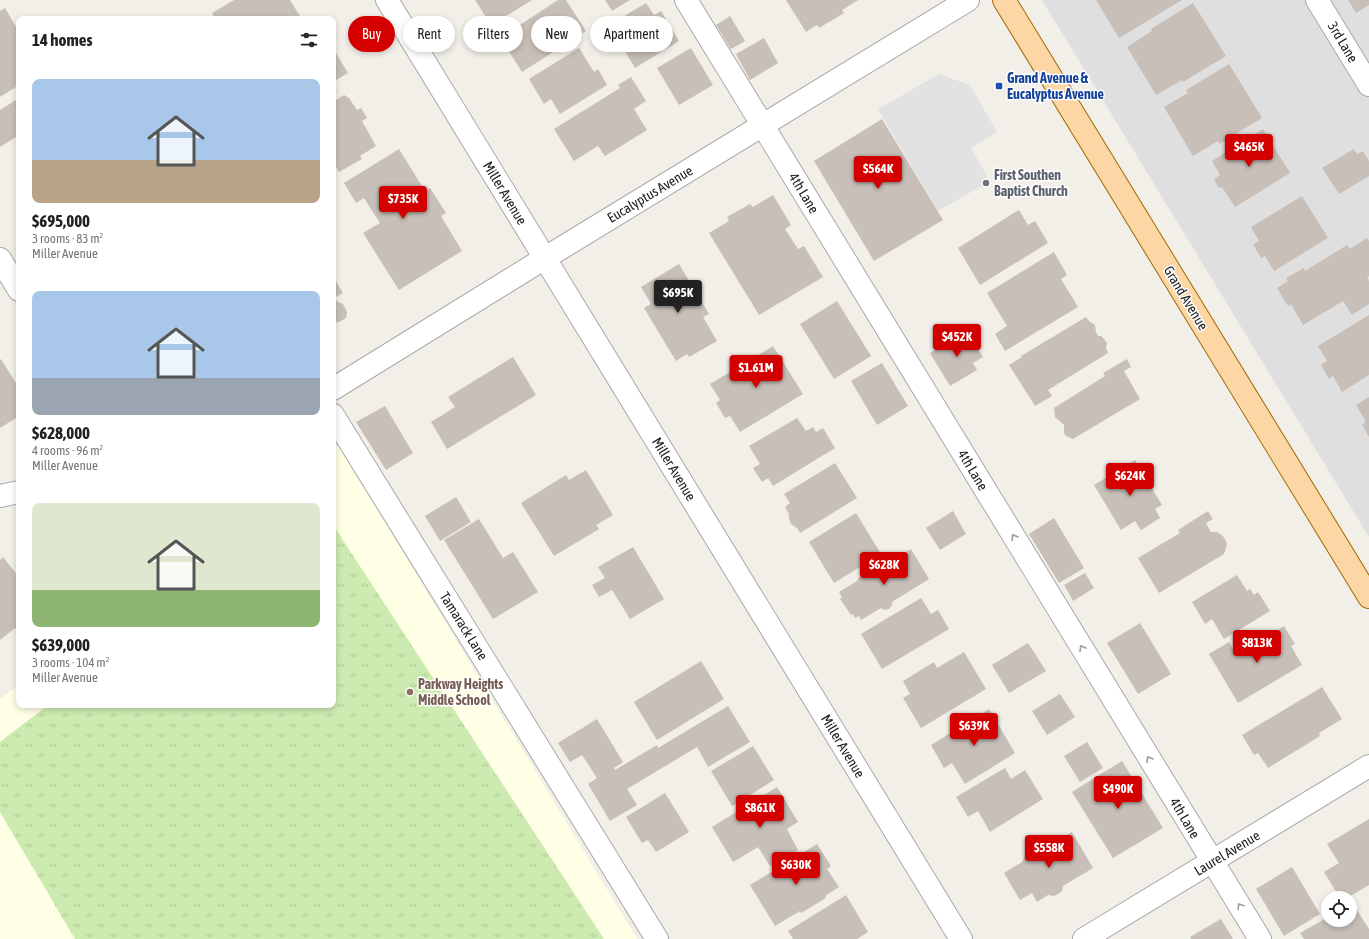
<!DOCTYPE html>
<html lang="en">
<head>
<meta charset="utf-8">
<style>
  body { margin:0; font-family:"Asap Condensed",sans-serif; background:#f6f6f6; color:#222; height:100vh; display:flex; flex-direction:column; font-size:15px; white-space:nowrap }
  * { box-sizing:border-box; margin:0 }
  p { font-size:13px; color:#767676 }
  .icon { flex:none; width:22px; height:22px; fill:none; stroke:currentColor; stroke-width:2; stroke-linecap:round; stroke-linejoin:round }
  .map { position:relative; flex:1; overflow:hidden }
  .details { position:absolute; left:16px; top:16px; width:320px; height:692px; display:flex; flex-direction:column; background:#fff; border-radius:8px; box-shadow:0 2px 6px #0003 }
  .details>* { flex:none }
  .top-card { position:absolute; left:348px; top:16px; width:380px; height:36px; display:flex; gap:8px }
  .tools { position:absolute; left:1321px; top:891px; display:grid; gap:8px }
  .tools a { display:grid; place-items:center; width:36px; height:36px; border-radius:50%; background:#fff; box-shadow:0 2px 6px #0003; font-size:20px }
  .price { position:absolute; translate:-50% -34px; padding:0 9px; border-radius:4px; background:#d40000; color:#fff; font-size:13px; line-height:26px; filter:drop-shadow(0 1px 2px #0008) }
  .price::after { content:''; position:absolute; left:50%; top:24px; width:12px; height:9px; margin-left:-6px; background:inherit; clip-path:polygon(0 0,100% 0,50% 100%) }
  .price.current { background:#222; color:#fff }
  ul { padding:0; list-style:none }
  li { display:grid; align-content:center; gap:8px; height:212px; padding:0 16px }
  li span { display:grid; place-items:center; height:124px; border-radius:8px; color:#555 }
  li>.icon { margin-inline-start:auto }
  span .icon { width:72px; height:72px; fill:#fffc; stroke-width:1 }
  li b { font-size:17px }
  h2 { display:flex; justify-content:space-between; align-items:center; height:48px; padding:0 16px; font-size:17px }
  .chip { padding:0 14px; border-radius:18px; background:#fff; box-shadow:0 2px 6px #0003; font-size:14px; line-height:36px }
  .chip.current { background:#d40000; color:#fff }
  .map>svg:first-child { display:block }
</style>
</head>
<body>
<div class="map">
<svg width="1369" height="939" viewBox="0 0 1369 939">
  <defs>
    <pattern id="grass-tufts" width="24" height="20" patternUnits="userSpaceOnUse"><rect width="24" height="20" fill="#cdebb0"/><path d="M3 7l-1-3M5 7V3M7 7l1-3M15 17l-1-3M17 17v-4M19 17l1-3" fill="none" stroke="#b0c997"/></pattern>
  </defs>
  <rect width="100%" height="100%" fill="#f2efe9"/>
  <!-- residential -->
  <polygon fill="#e0dfdf" points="1042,0 1369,0 1369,537"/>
  <!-- education -->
  <polygon fill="#ffffe5" points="338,445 637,939 0,939 0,699 19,685 19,705 333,705 333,449"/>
  <!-- grass -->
  <polygon fill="url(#grass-tufts)" points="333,525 604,939 75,939 0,812 0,742 48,705 333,705"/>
  <!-- parking -->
  <polygon fill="#e2e2e2" points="939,74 970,85 997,132 971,148 990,181 938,211 878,109"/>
  <!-- building -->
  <g fill="#c7bfb8">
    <polygon points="234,0 290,0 300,16 295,19 215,19 212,13"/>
    <polygon points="475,0 532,0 493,24 488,16 486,17"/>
    <polygon points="558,0 566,0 586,31 522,72 498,34 510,26 512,30"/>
    <polygon points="605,0 630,0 612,11"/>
    <polygon points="786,0 858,0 842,10 844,13 819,28 817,25 806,32"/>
    <polygon points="1096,0 1182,0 1119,38"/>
    <polygon points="1348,0 1369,0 1369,5 1356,13"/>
    <polygon points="646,3 654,15 661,11 679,41 635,68 609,25"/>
    <polygon points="1193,3 1226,56 1183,82 1182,80 1156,95 1127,47 1152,31 1151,29"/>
    <polygon points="5,8 19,32 19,85 0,97 0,11"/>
    <polygon points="730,16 745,41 731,49 716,25"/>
    <polygon points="764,38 778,63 750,80 736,54"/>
    <polygon points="579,48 594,72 598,69 607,85 560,114 551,99 544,104 529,79"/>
    <polygon points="691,48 713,85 679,105 657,68"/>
    <polygon points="336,53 348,73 333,82 335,84 333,85 333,54"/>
    <polygon points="1229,64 1262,118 1219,144 1218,141 1193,156 1164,107 1188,93 1186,90"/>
    <polygon points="631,77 646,101 634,109 647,130 605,156 598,146 574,161 554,129 620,88 618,85"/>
    <polygon points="344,95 349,98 357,110 361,108 367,118 362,121 376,146 360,156 362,159 339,172 333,162 333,102"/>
    <polygon points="19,98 19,135 0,147 0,110"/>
    <polygon points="882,119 943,220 874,261 814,161"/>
    <polygon points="1263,129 1290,173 1235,207 1222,187 1219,188 1214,180 1220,175 1212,161"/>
    <polygon points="399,149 425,191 430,188 446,213 441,216 462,251 399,290 363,233 380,223 364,198 356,203 344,183"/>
    <polygon points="1354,149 1357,154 1363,151 1369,161 1369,176 1339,194 1322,168"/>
    <polygon points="773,195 791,225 785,229 798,249 804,246 823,277 759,315 709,233 729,221 727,217 750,204 753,207"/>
    <polygon points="1302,196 1328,238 1274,271 1265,256 1261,258 1253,244 1259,241 1251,227"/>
    <polygon points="1019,210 1028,225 1035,221 1048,243 980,285 958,248"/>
    <polygon points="1367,238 1369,241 1369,276 1367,277 1369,281 1369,304 1352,315 1343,301 1303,325 1291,304 1288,306 1277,288 1288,281 1286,278 1304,268 1305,271 1347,245 1350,249"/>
    <polygon points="1054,252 1067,275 1061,279 1078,307 1005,351 995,334 1007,326 987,293"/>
    <polygon points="679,264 709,314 703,317 717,341 689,357 687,354 676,361 644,308 651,304 641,287"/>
    <polygon points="333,276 343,293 334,298 338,302 343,304 347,312 346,318 339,322 333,323"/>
    <polygon points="837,301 871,356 834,379 800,324"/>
    <polygon points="1369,315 1369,375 1342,392 1333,376 1329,379 1321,365 1327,361 1318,346"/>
    <polygon points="1086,317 1089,321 1095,325 1096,332 1098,336 1101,336 1105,340 1107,343 1106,348 1108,353 1048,390 1052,396 1035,406 1009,365 1022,357 1021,356"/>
    <polygon points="967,331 983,357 973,363 977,370 950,386 930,353"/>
    <polygon points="773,346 803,394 740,432 730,416 725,418 716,403 720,400 710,384"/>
    <polygon points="513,357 536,395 447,449 431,422 455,407 448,397"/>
    <polygon points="1,359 19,388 19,416 0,428 0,360"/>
    <polygon points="1127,359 1131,367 1124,371 1140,399 1073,439 1066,436 1064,433 1064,425 1055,417 1054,408 1105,376 1103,373"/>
    <polygon points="882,363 908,406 877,425 851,381"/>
    <polygon points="1369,397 1369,437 1362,425 1366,422 1356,405"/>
    <polygon points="385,406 413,453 386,470 356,422"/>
    <polygon points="797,418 806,431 813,427 816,432 823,428 835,448 773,486 768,478 762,482 753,468 760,464 749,446"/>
    <polygon points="1135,460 1162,505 1155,509 1160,518 1141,530 1135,521 1121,530 1094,485"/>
    <polygon points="835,463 857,498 800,533 798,529 791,524 789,519 789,514 785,507 790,503 784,494"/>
    <polygon points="586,470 613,515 596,525 599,529 554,556 521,503 566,475 569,480"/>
    <polygon points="456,497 471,522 440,541 425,516"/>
    <polygon points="953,511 966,534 940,550 926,528"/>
    <polygon points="1208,511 1213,519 1206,523 1211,532 1217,532 1222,535 1225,539 1227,544 1224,554 1159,593 1138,558 1180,533 1178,530"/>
    <polygon points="856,513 881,554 834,583 809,542"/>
    <polygon points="1054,518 1084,568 1059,583 1029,534"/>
    <polygon points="479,519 503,558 513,552 538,592 493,619 444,540"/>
    <polygon points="633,547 664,599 630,619 612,590 599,597 592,585 605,578 598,567"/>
    <polygon points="911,549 929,579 892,602 892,605 889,609 884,610 881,608 861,620 859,616 855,618 853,614 851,615 840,599 842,597 839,592 857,581 859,577 865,577"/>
    <polygon points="3,557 19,577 19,634 15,628 0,640 0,560"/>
    <polygon points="1085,573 1094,588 1073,601 1064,585"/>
    <polygon points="1237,575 1247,591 1250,589 1254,595 1258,592 1270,611 1224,639 1212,619 1205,624 1192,602"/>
    <polygon points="921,598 931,614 938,610 949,629 882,669 861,634"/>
    <polygon points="1140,623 1171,674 1138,694 1107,643"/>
    <polygon points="1284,626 1295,644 1291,646 1302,665 1238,703 1209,654 1229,642 1236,655"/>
    <polygon points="1028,643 1046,671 1009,693 992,665"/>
    <polygon points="964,652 986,689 921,728 903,698 910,694 903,681 934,662 937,668"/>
    <polygon points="701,661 724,699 657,740 634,702"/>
    <polygon points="1322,687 1342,719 1319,733 1320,736 1268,768 1258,753 1254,755 1242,735"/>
    <polygon points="1060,694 1075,717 1047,735 1032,711"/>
    <polygon points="728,706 750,742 708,767 697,747 627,789 637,805 610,821 588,784 597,778 582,755 570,762 558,743 597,719 623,762 614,768 615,770 657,745 658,748"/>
    <polygon points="989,709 1015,753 965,784 952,763 944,768 931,745"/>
    <polygon points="1087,742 1103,768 1080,782 1064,756"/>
    <polygon points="753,746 774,780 732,806 711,771"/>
    <polygon points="1122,761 1163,828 1113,858 1072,792"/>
    <polygon points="1005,768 1011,779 1025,770 1043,799 990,832 978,811 968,817 956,797"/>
    <polygon points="777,787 798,822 787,829 798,850 770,866 758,847 733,862 712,827"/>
    <polygon points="665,793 689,832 656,852 648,840 642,843 626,817"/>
    <polygon points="1369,819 1369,885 1347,898 1340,898 1324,872 1339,863 1327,844"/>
    <polygon points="1072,832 1093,868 1063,886 1062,891 1058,894 1054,896 1048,895 1037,902 1032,893 1020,900 1004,873 1022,862 1025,856 1027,855 1031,857"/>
    <polygon points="817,844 831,866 827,869 839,887 825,896 826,898 801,913 800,911 775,926 750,885"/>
    <polygon points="1292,867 1320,914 1284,936 1256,889"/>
    <polygon points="846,895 868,932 857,939 793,939 788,931"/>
    <polygon points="1352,902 1369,929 1369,939 1304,939 1300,933 1328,917 1328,920 1350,920 1350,903"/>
    <polygon points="1221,919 1233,939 1191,939 1190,937"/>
  </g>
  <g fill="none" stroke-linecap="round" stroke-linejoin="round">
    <!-- minor casing -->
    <g stroke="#a9a9a9" stroke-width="24">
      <g id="minor">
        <polyline points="387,0 961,939"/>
        <polyline points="686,0 1260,939"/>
        <polyline points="1317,0 1369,85"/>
        <polyline points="0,259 19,290"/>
        <polyline points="333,389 545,258 968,0"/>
        <polyline points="333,415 657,939"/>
        <polyline points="0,496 19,492"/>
        <polyline points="1084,939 1369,766"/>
      </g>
    </g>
    <!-- major casing -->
    <g stroke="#a06b00" stroke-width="24">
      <polyline id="major" points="1004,0 1369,597"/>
    </g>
    <!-- minor -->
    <use href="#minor" stroke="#fff" stroke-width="22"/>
    <!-- major -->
    <use href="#major" stroke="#fcd6a4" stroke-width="22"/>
  </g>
  <!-- one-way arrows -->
  <defs><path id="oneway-chevron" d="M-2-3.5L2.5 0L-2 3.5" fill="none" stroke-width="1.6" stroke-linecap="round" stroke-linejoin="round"/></defs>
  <g stroke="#9c9c9c">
    <use href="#oneway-chevron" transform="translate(1014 537) rotate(-121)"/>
    <use href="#oneway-chevron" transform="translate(1082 648) rotate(-121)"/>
    <use href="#oneway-chevron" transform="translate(1149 759) rotate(-121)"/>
    <use href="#oneway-chevron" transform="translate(1240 906) rotate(-122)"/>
  </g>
  <!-- markers -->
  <rect fill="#1a4fb4" stroke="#fff" stroke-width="1.5" x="995" y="82" width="8" height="8" rx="2"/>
  <circle fill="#6b7280" stroke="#fff" stroke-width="1.5" cx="986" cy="183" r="4"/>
  <circle fill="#8d6e63" stroke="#fff" stroke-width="1.5" cx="410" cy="692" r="4"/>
  <g text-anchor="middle" stroke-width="3" stroke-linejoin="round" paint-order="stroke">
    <!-- street labels -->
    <g font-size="14" fill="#222" stroke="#fff">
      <text transform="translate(1343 42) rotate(59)" y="5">3rd Lane</text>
      <text transform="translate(505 193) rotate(59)" y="5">Miller Avenue</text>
      <text transform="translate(804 193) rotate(59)" y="5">4th Lane</text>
      <text transform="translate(650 194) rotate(-31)" y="5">Eucalyptus Avenue</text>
      <text transform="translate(1186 298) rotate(59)" y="5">Grand Avenue</text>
      <text transform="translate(674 469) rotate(59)" y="5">Miller Avenue</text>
      <text transform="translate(973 470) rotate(59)" y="5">4th Lane</text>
      <text transform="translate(464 626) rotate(58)" y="5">Tamarack Lane</text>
      <text transform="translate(843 746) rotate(59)" y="5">Miller Avenue</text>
      <text transform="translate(1185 818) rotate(59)" y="5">4th Lane</text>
      <text transform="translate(1227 853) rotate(-31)" y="5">Laurel Avenue</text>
    </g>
    <!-- transit labels -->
    <g font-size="14" font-weight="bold" fill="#164399" stroke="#fff" text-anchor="start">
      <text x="1007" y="83">Grand Avenue &amp;<tspan x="1007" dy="16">Eucalyptus Avenue</tspan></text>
    </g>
    <!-- worship labels -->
    <g font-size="14" font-weight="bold" fill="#5b616d" stroke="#fff" text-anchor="start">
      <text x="994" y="180">First Southen<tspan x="994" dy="16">Baptist Church</tspan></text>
    </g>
    <!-- education labels -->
    <g font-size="14" font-weight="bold" fill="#785e54" stroke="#fff" text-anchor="start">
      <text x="418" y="689">Parkway Heights<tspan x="418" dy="16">Middle School</tspan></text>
    </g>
  </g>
</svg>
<div class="tools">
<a><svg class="icon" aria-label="locate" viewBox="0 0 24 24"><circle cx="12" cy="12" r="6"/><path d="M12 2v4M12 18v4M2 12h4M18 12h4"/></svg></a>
</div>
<b class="price" style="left:1249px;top:168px">$465K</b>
<b class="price" style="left:878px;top:190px">$564K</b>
<b class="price" style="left:403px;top:220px">$735K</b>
<b class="price current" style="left:678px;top:314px">$695K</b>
<b class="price" style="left:957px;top:358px">$452K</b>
<b class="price" style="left:756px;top:389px">$1.61M</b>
<b class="price" style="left:1130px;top:497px">$624K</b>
<b class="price" style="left:884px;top:586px">$628K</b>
<b class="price" style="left:1257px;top:664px">$813K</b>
<b class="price" style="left:974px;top:747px">$639K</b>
<b class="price" style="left:1118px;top:810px">$490K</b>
<b class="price" style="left:760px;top:829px">$861K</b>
<b class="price" style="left:1049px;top:869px">$558K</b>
<b class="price" style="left:796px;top:886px">$630K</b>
<div class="top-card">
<a class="chip current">Buy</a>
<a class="chip">Rent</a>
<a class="chip">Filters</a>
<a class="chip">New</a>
<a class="chip">Apartment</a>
</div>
<section class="details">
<h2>14 homes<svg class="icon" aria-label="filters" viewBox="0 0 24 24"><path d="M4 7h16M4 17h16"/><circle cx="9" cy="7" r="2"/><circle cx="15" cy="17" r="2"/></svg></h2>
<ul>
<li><span style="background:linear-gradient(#a9c7e8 65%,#b9a48a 0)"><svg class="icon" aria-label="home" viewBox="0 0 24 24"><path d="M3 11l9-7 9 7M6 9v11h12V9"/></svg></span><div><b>$695,000</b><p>3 rooms · 83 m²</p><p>Miller Avenue</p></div></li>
<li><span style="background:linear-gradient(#a9c7e8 70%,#9aa5b1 0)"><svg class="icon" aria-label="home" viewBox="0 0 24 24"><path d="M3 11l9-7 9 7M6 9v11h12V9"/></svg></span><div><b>$628,000</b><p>4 rooms · 96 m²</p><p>Miller Avenue</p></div></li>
<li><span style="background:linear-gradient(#dfe7d0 70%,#8fb573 0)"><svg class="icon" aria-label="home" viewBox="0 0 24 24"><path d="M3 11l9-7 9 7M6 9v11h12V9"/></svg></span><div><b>$639,000</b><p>3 rooms · 104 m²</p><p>Miller Avenue</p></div></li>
</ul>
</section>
</div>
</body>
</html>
